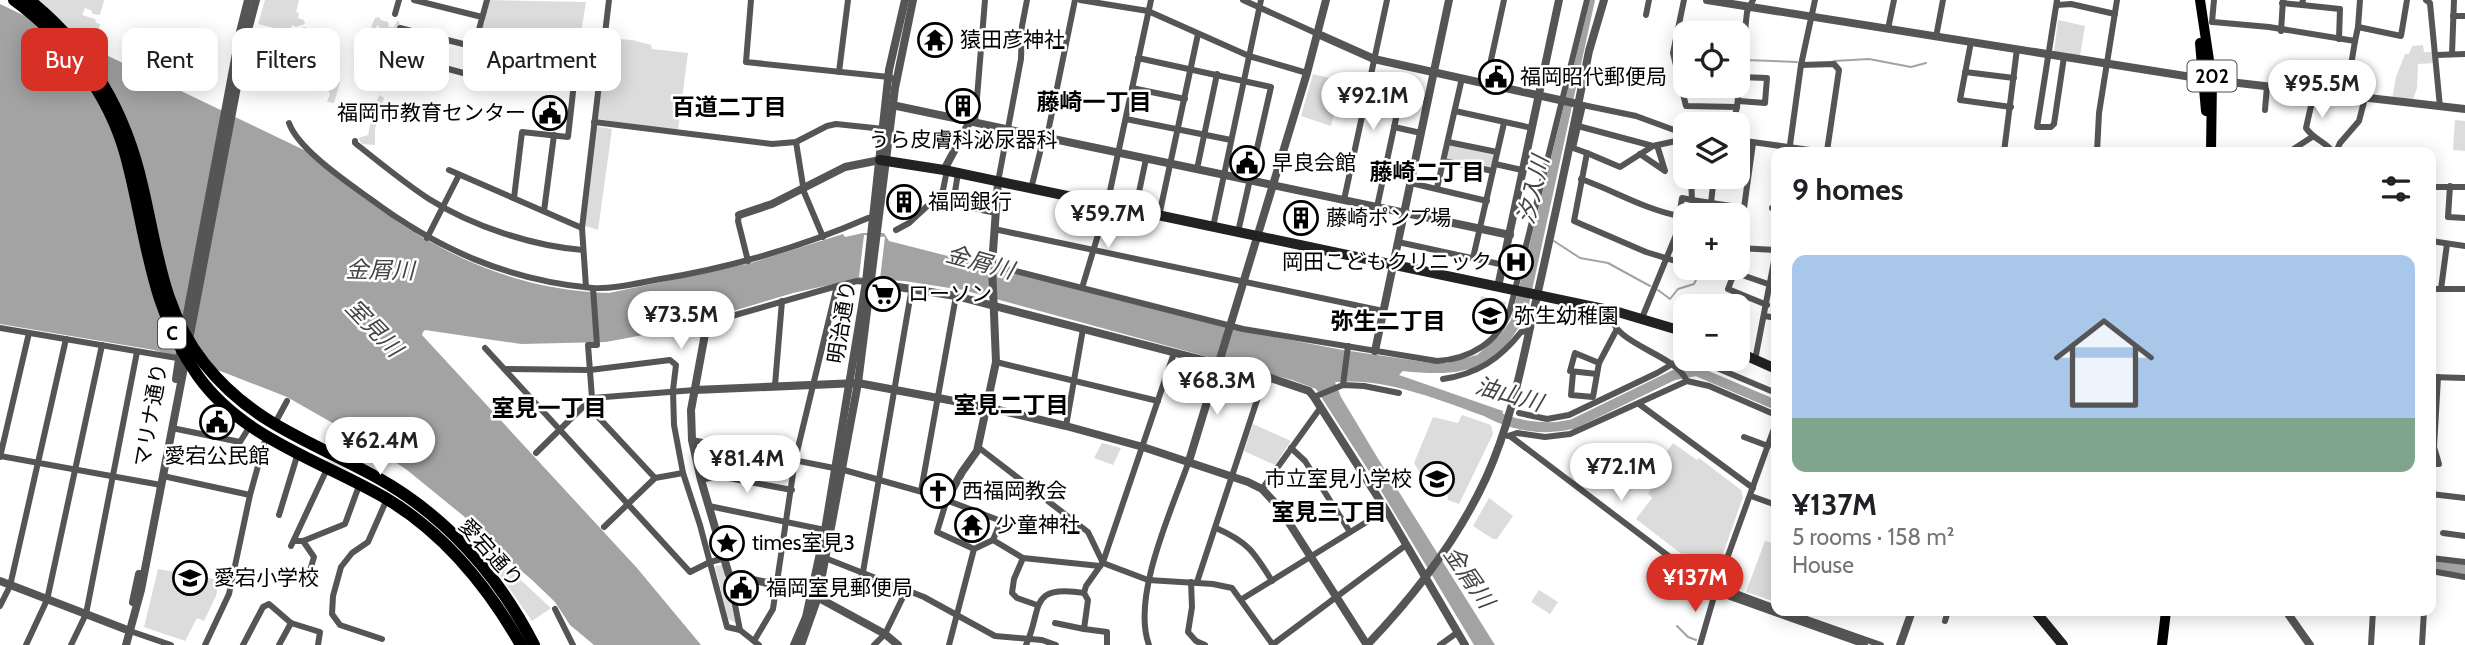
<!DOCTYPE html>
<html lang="en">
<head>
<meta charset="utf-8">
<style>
  body { margin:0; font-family:Cabin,"Noto Sans JP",sans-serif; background:#f2f2f2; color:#202124; height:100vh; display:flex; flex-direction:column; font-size:26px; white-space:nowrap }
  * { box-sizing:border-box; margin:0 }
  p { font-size:23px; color:#757577 }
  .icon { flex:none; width:38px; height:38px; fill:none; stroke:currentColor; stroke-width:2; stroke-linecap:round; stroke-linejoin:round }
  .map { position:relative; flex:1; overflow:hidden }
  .sheet { position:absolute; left:1771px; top:147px; width:665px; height:469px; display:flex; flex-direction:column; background:#fff; border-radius:14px; box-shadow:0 4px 18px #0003 }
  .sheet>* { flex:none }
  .guide { position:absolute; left:21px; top:28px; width:665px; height:63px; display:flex; gap:14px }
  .tools { position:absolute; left:1673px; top:21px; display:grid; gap:14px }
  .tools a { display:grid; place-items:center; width:77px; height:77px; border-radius:14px; background:#fff; box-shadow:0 4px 18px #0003; font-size:35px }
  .price { position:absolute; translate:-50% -60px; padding:0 16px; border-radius:24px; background:#fff; color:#222; font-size:23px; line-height:46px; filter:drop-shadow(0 2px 4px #0008) }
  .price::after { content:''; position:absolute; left:50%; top:42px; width:21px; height:16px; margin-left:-10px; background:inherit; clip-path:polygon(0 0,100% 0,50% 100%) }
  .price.selected { background:#d93025; color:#fff }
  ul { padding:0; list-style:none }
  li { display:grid; align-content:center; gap:14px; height:371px; padding:0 21px }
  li+li { border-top:2px solid #e0e0e0 }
  li span { display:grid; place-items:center; height:217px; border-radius:14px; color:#555 }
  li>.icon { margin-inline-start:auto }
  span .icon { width:126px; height:126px; fill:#fffc; stroke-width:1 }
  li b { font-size:30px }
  h2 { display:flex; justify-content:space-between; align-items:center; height:84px; padding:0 21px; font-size:30px }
  .pill { padding:0 24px; border-radius:14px; background:#fff; box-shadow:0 4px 18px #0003; font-size:24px; line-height:63px }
  .pill.selected { background:#d93025; color:#fff }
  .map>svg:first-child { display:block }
</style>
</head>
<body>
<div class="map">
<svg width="2465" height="645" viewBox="0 0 2465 645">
  <rect width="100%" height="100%" fill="#fff"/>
  <!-- green -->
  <g fill="#dcdcdc">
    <polygon points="35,0 104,0 100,15 92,14 92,11 85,8 82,15 95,19 96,23 100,24 95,43 68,30"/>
    <polygon points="265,0 299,0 296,12 299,13 298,18 304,20 305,24 296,27 292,25 290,32 258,24"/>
    <path d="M486,0L586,2L581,33L586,31L589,33L583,42L589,51L594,40H598L600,56L592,61L567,57L565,62L557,63L551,59L549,61L539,56L532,57L530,53C519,55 487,46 479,41L480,35L483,33L481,31L485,22Z"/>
    <polygon points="379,17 381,20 388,22 389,27 394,27 398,20 400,24 395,38 391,41 377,40 379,47 375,60 366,61 364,58 371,45 371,38 380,33 379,26 377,25 376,29 371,27 375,18"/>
    <polygon points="2058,20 2085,26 2080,56 2054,52"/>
    <polygon points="303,27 306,27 307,32 312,35 307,41 306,46 312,45 319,54 316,64 310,65 310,69 316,71 315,78 318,80 323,78 329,83 340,82 334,103 327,102 330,94 326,87 309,84 309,79 304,70 302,71 303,80 298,77 292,79 287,75 291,68 290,53 287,48 290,45 289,39 296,38 297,33 302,33"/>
    <polygon points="607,38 632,40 651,45 652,49 688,53 678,130 597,119"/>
    <polygon points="2423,45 2424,52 2433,52 2434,63 2418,64 2417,88 2412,102 2392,99 2396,77 2405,54 2409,54 2412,46"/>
    <polygon points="1313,74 1342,81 1331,126 1301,116"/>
    <polygon points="380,95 384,98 375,129 375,145 362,144 358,138 368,135 374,105"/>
    <polygon points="2455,120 2465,121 2465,151 2453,150"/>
    <polygon points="595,126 612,129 598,230 583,225"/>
    <polygon points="1450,145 1494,152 1492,167 1490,168 1449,159 1447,157"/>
    <polygon points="1481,296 1506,302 1504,312 1489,309 1488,314 1477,311"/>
    <polygon points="1462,415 1491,425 1493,434 1459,504 1448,500 1447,491 1425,481 1414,463 1433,417 1458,423"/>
    <polygon points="1253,424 1291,441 1275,465 1244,451"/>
    <polygon points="1102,443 1121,448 1113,465 1094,458"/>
    <polygon points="1673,443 1697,460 1699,458 1741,490 1743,497 1714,579 1711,581 1686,562 1688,559 1636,519 1652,498 1648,493 1658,479 1651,473"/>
    <polygon points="1489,498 1513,516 1497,539 1493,539 1473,526"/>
    <polygon points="1776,539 1776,602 1746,592 1765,541 1773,543"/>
    <polygon points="487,549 551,608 532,621 484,553"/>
    <polygon points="722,565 736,623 728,619 715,566"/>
    <polygon points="158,569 219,580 216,596 204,621 197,618 185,641 144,627"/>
    <polygon points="1539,590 1558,602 1550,614 1531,602"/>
  </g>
  <!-- water -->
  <path fill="#a3a3a3" d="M1590,0H1595L1528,309C1501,370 1464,378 1403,371L1399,375L1503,411L1501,422C1448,404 1391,377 1335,382L1341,397L1377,457L1495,645H1474L1374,479L1316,389L1292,380L963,290L904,281L856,279L793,293L670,330L606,342L521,344L425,330L423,332L422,335L637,568L701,645H594L570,625L555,602L531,579L488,543L466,518L407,470L364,441L287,397L223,372L154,350L0,324V4L306,151C397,229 485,289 609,293L751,263L843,234L845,237L863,233H884L889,241L1239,330L1343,350L1432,363H1446L1477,355L1500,335L1511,320Z"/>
  <!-- pier -->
  <polygon fill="#fff" points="864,235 885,237 880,279 859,277"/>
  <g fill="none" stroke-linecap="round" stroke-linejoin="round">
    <!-- stream -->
    <g stroke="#a3a3a3" stroke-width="2">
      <polyline points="1745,60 1797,62"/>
      <polyline points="1834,61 1869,59 1911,67 1926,63"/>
      <polyline points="1554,241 1580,258 1608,263 1650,286"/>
      <polyline points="1658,290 1670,299 1678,289 1694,284 1701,270 1723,271"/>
      <polyline points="1520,429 1522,424"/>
      <polyline points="1677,626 1688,637 1696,640"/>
    </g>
    <!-- river -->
    <g stroke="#a3a3a3" stroke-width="10">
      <path d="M1489,413C1514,426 1545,431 1573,424L1674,375L1696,371L1776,405"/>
      <polyline points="2431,564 2465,569"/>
    </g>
    <!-- minor -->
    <g stroke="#555" stroke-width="6">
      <polyline points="414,0 482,17"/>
      <polyline points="751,0 746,62 889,77 896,80"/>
      <polyline points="1080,0 1148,11 1249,56 1307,73"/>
      <polyline points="1243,0 1318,34"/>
      <polyline points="1684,0 1673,53 1686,106 1737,107 1733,124"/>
      <polyline points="2057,0 2037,127 2051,127 2054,124 2064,57"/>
      <polyline points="2426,0 2430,3 2440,107"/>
      <polyline points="2282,3 2302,5 2303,0"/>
      <polyline points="2057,5 2071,4 2115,14"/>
      <polyline points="2302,5 2340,9 2339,39"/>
      <polyline points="395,14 399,0"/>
      <polyline points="1646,15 1649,0"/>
      <polyline points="2453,16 2465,16"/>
      <polyline points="2212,22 2214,0"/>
      <polyline points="2213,22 2269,27 2355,41 2346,96"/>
      <polyline points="2358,27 2360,0"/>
      <polyline points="400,28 475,47"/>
      <polyline points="1888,29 1894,0"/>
      <polyline points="2281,31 2283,0"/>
      <polyline points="1936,37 1943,0"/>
      <polyline points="2355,41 2358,27 2401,36 2407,0"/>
      <polyline points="1971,42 1960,100 2011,107"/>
      <polyline points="393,54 467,74 487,0"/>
      <path d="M510,54C539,66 571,64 601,69"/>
      <polyline points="2452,54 2454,0"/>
      <polyline points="2436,55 2465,54"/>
      <polyline points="1138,58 1271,87 1238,232"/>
      <polyline points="1801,65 1834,64 1839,70 1827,151"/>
      <polyline points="839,72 848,0"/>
      <polyline points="1965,72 2014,78"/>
      <polyline points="1486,83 1504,0"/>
      <polyline points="1132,88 1185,99"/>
      <path d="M2305,91L2311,106L2306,128C2314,140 2325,141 2333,152"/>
      <polyline points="1739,101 1765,103 1767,78 1740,77"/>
      <polyline points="1578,104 1636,116 1685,134"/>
      <polyline points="1583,105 1573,148 1587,153"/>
      <polyline points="1737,107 1747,12 1753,0"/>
      <polyline points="2265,110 2267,86"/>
      <polyline points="1455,111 1532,128"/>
      <polyline points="1126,119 1231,140"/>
      <polyline points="594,122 772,144 796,142 827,126 836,124 884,129"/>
      <polyline points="975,122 985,0"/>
      <path d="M289,123C298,149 347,182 369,198C437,249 507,280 592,288C613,289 634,284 655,280C729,268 799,248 868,218L874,217"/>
      <polyline points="1578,126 1653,146"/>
      <polyline points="1394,127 1421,133"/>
      <polyline points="1047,137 1075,0"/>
      <polyline points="1685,139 1653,146 1620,167 1587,153 1574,221 1646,252 1685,264"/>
      <polyline points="1738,140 1817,151 1856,152"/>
      <path d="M355,141V143C379,162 403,182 429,199C472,226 532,246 583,250"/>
      <polyline points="796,142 804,192 823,237"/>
      <polyline points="1448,142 1497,152"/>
      <polyline points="1789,152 1801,65 1815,0"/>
      <polyline points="2004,152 2017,49"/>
      <polyline points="2097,152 2099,113 2117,0"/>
      <polyline points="2289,152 2312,137"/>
      <polyline points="2336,152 2340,143 2359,121 2365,98"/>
      <polyline points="1640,154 1665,171 1657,145"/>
      <polyline points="1444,161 1493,171"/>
      <polyline points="1495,164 1522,170"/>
      <polyline points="1197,169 1217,74"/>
      <polyline points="449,170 582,228"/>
      <polyline points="958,173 953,204 996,213"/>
      <polyline points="1691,177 1692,200 1744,208 1753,143"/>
      <path d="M1581,179C1615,191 1644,209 1679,216"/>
      <polyline points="998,182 1021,59 1022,26 1027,0"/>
      <polyline points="1411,183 1487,201"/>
      <polyline points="2450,186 2448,217 2465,218"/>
      <polyline points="2431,187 2465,187"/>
      <polyline points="1437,188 1462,78"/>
      <polyline points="1031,189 1044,136"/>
      <polyline points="514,198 522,132 568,137 576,65"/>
      <polyline points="1344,200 1387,0"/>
      <polyline points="1711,203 1714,177"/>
      <polyline points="1377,207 1401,95 1428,101"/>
      <polyline points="1772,208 1776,208"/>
      <polyline points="544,211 554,135"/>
      <polyline points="1135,211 1146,159"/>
      <polyline points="739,215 738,221 748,261"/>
      <polyline points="1159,216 1198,34"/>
      <polyline points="1213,227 1261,0"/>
      <polyline points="994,229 1383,311"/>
      <polyline points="896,230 909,223 939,195 943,190 947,170"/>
      <polyline points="427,238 459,175"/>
      <polyline points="2431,241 2465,246"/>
      <polyline points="1398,242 1504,265"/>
      <polyline points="1738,248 1776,250"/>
      <polyline points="1473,258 1504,123"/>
      <path d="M992,265L1243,329L1437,361C1470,359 1499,342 1510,310L1587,0"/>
      <polyline points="1722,268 1771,285"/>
      <polyline points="1735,271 1728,289 1767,305"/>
      <polyline points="586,287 582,228 609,0"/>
      <polyline points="1082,288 1107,205 1151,0"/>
      <polyline points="2431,289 2465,289"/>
      <polyline points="2441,289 2447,244"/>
      <path d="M1610,311C1610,345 1674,352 1687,381"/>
      <polyline points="1765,316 1776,318"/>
      <polyline points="1642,318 1676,235 1682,198 1692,200"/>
      <polyline points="707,323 837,286"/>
      <polyline points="0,328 183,359"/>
      <polyline points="485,348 690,572 710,562 725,558"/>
      <polyline points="2431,358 2433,289"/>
      <polyline points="1755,360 1776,251"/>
      <polyline points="996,362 1158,401"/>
      <polyline points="505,369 590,370 670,360 676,365 673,390 674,425 683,473 700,525 727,627 740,630"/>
      <polyline points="1573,373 1571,395 1593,397 1599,363 1617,329"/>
      <polyline points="1597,374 1570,371 1575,353 1599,363"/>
      <polyline points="2431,377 2465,378"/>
      <path d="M1443,379C1477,374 1500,359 1521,332L1529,331"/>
      <polyline points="775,385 782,301"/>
      <polyline points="1343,385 1348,346"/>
      <polyline points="1314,397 1343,385 1364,386 1399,393"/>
      <polyline points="592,398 588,345 597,345 593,288"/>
      <polyline points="586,404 655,478 604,527"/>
      <polyline points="1639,404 1753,488"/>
      <polyline points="1519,413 1547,419 1569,415 1657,373 1681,359 1698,360 1776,393"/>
      <polyline points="274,425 287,401"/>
      <polyline points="1066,426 1083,329"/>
      <polyline points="172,428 240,442 250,426"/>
      <polyline points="1508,436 1517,433 1545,437 1570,434 1687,381 1709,386 1776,415"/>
      <polyline points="1510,436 1716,592 1865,645"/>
      <polyline points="1744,437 1768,446"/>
      <polyline points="692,440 844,470 933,495 1001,521 993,540 974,549 949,645"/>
      <polyline points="978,447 1088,532 1103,563 1148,580 1213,584 1232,588 1273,645"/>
      <polyline points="1291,448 1305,461 1350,532"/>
      <polyline points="536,453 592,398 695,390"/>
      <polyline points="334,454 345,433"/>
      <polyline points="0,456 161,485"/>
      <polyline points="0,457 29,333"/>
      <polyline points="2431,464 2439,464 2434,447 2438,377"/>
      <polyline points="163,476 250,495 229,594 205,645"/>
      <polyline points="655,478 683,473"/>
      <polyline points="701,480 718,476 792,490"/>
      <polyline points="1262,489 1321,407"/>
      <polyline points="921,491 956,296"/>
      <polyline points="2431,494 2465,498"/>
      <polyline points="250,495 266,437"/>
      <polyline points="1751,496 1776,505"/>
      <polyline points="947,499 937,532 974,549"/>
      <polyline points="709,506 825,530"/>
      <polyline points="279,515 298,453"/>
      <path d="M1216,528C1248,542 1254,552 1272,581"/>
      <polyline points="2443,533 2465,536"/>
      <polyline points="993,540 1023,558 1100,566"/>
      <polyline points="294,541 303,541 345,524 360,483"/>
      <polyline points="303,541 314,557 306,584"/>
      <polyline points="291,546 327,469"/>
      <polyline points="825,558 924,597 995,636 1042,640 1056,645"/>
      <polyline points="1023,558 1014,579 1012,593 1017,598 1037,605"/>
      <polyline points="2431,558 2465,562"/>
      <polyline points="2431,571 2465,577"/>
      <polyline points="729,575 740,630 759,645"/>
      <polyline points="1191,582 1192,607 1188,632 1196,641 1205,645"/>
      <polyline points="1197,582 1265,376"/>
      <polyline points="1717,586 1776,608"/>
      <polyline points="1084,593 1086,586 1103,562 1174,353"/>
      <polyline points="855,594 863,572 912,287"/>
      <polyline points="1242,599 1386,510"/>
      <polyline points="0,606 10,586 66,339"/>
      <polyline points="555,609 573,645"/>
      <polyline points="1784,611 1881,645"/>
      <polyline points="1945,621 1948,611"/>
      <polyline points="1055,623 1084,629"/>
      <polyline points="130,631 171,645"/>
      <polyline points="382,639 340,625 332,614 333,596 341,567 352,553 368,542 387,499"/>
      <polyline points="754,641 773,609 795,460 837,286 857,281 866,282"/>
      <polyline points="26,645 47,600 102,345"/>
      <polyline points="71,645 86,614 137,352"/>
      <polyline points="243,645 263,607 269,604 291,623 320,632 318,645"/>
      <polyline points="279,645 291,623"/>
      <polyline points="874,645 885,634 906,591"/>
      <path d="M1026,645C1043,609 1027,584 1084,593L1088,600L1084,629L1107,632V645"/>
      <path d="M1149,645C1131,597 1172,509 1189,461"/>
      <polyline points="1272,645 1406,545"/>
      <polyline points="1440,645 1458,632"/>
      <polyline points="1700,645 1717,586 1776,423"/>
      <polyline points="2371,645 2373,611"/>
      <polyline points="2422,645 2424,611"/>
    </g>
    <!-- tertiary -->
    <g stroke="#555" stroke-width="8">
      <polyline points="1707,0 2204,79 2465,109"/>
      <polyline points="1318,34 1374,59 1578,104"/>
      <polyline points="892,105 1510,235"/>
      <polyline points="944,170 970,121"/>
      <polyline points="739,215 772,204 845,167 880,160"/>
      <polyline points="866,282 956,296 1265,376 1309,391 1314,397 1386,510 1465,645"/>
      <polyline points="1498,287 1559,0"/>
      <polyline points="707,323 691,410 692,440 701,480 729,575 806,591 885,634 898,645"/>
      <polyline points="184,330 240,32 248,0"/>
      <polyline points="189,340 247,34 256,0"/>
      <polyline points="1375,351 1449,0"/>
      <polyline points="176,379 181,346"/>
      <path d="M695,390L858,383L986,407L1066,426L1143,447L1248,482L1262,489L1279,507L1367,645C1415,595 1457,541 1486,478C1511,423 1522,364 1535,305C1554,221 1572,136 1589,51L1604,0"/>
      <polyline points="1189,461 1307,73 1326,0"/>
      <polyline points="947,499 962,472 977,451 996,362 992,265 998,182"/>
      <polyline points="0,581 130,631"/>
      <polyline points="133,602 139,574"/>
      <polyline points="2286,611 2310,645"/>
      <polyline points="126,645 141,590 186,357"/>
      <polyline points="794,645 806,617 825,530 866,282 889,70 905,0"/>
      <polyline points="801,645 818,597 858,383 895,88 913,0"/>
      <polyline points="1900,645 1912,611"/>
    </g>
    <!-- secondary -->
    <g stroke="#222" stroke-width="10">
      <polyline points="880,160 944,170 1618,312 1685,332"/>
      <polyline points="1738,352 1776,369"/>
      <polyline points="2035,611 2063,645"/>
    </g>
    <!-- trunk -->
    <g stroke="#000" stroke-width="10">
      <polyline points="2200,0 2212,80 2211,152"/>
      <polyline points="2200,43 2206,111"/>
      <polyline points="2162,645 2166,611"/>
    </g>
    <!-- motorway -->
    <g stroke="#000" stroke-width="12">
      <path d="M14,0C66,38 109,93 126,156C147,234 149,307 198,376C243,439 322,461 387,499C445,534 488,587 521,645"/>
      <path d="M29,0C89,48 125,110 142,185C157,247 162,311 204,363C253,425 312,441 378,478C446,516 499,576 534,645"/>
    </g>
  </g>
  <!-- icons -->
  <defs>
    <g id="temple-ring" transform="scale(1.75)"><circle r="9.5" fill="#fff" stroke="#000" stroke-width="1.5"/><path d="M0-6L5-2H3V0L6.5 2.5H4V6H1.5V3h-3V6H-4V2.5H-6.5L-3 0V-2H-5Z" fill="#000"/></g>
    <g id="civic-ring" transform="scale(1.75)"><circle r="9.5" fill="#fff" stroke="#000" stroke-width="1.5"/><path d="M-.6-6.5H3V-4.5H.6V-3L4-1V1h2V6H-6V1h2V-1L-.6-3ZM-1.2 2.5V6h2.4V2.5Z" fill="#000"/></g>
    <g id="building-ring" transform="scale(1.75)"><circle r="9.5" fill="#fff" stroke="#000" stroke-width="1.5"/><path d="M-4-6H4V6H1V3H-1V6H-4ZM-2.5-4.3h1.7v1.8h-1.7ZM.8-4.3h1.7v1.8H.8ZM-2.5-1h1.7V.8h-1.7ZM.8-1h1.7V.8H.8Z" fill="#000"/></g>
    <g id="hospital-ring" transform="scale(1.75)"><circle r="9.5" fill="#fff" stroke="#000" stroke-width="1.5"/><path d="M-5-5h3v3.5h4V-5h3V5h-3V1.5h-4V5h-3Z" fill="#000"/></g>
    <g id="supermarket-ring" transform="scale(1.75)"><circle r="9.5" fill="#fff" stroke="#000" stroke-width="1.5"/><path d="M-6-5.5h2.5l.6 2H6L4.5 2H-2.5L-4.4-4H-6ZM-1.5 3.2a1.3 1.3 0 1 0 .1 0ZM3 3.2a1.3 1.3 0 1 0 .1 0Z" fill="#000"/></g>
    <g id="school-ring" transform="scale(1.75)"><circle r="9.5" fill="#fff" stroke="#000" stroke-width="1.5"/><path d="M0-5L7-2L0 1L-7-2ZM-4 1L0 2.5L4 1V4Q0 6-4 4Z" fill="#000"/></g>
    <g id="church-ring" transform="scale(1.75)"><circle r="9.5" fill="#fff" stroke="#000" stroke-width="1.5"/><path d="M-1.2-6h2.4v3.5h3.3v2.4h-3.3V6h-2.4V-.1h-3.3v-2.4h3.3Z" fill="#000"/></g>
    <g id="sight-ring" transform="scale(1.75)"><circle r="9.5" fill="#fff" stroke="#000" stroke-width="1.5"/><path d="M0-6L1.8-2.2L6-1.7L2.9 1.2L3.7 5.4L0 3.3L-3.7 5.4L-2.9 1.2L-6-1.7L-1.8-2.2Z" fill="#000"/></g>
  </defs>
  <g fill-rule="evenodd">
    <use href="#temple-ring" x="935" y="40"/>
    <use href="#civic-ring" x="1496" y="77"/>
    <use href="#building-ring" x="963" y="106"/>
    <use href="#civic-ring" x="550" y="113"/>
    <use href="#civic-ring" x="1247" y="163"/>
    <use href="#building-ring" x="904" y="202"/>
    <use href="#building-ring" x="1301" y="218"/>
    <use href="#hospital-ring" x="1516" y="262"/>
    <use href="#supermarket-ring" x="883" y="294"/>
    <use href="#school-ring" x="1490" y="316"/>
    <use href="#civic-ring" x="217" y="422"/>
    <use href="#school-ring" x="1437" y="479"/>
    <use href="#church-ring" x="938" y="491"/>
    <use href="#temple-ring" x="972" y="525"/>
    <use href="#sight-ring" x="727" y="543"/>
    <use href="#school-ring" x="190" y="578"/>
    <use href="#civic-ring" x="741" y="588"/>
  </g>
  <g text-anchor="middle" stroke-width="5" stroke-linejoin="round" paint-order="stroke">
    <!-- shield labels -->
    <g fill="#fff" stroke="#4c4c4c" stroke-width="2">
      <rect x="2187.5" y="60.5" width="49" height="31" rx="5"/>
      <rect x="158" y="317.5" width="28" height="31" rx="5"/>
    </g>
    <g font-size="19" font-weight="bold" fill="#000">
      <text x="2212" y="83">202</text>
      <text x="172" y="340">C</text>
    </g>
    <!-- poi labels -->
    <g font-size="21" fill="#000" stroke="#fff" text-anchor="start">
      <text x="960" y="47">猿田彦神社</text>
      <text x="1520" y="84">福岡昭代郵便局</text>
      <text x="526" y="120" text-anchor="end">福岡市教育センター</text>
      <text x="963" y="147" text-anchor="middle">うら皮膚科泌尿器科</text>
      <text x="1272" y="170">早良会館</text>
      <text x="928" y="209">福岡銀行</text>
      <text x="1326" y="225">藤崎ポンプ場</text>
      <text x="1492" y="269" text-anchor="end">岡田こどもクリニック</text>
      <text x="908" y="301">ローソン</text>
      <text x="1514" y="323">弥生幼稚園</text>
      <text x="217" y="463" text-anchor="middle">愛宕公民館</text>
      <text x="1412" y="486" text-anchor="end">市立室見小学校</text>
      <text x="962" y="498">西福岡教会</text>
      <text x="996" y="532">少童神社</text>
      <text x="752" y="550">times室見3</text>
      <text x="214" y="585">愛宕小学校</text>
      <text x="766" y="595">福岡室見郵便局</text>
    </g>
    <!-- street labels -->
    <g font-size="21" fill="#000" stroke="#fff">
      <text transform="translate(842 322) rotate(-81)" y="7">明治通り</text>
      <text transform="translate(151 415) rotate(-80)" y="7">マリナ通り</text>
      <text transform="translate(491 553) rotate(48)" y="7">愛宕通り</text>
    </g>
    <!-- neighbourhood labels -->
    <g font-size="23" font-weight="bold" fill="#000" stroke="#fff">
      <text x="1094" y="110">藤崎一丁目</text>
      <text x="729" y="115">百道二丁目</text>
      <text x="1427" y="180">藤崎二丁目</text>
      <text x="1388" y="329">弥生二丁目</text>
      <text x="1011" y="413">室見二丁目</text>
      <text x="549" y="416">室見一丁目</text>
      <text x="1329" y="520">室見三丁目</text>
    </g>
    <!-- water labels -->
    <g font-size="23" font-style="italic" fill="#444" stroke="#fff">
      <text transform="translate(1533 190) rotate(-77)" y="8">汐入川</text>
      <text transform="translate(980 262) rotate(15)" y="8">金屑川</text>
      <text transform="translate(380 270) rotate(1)" y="8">金屑川</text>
      <text transform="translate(374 328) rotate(46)" y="8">室見川</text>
      <text transform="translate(1509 394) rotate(16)" y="8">油山川</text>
      <text transform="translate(1469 577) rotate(55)" y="8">金屑川</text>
    </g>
  </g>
</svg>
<div class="tools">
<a><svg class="icon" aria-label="locate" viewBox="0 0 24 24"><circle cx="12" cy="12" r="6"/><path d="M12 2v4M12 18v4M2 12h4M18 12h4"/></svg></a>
<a><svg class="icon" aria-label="layers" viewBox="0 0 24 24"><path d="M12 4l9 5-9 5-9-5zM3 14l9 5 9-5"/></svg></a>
<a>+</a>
<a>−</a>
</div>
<b class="price" style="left:2322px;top:120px">¥95.5M</b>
<b class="price" style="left:1373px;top:132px">¥92.1M</b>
<b class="price" style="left:1108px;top:250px">¥59.7M</b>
<b class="price" style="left:681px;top:351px">¥73.5M</b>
<b class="price" style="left:1217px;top:417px">¥68.3M</b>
<b class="price" style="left:380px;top:477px">¥62.4M</b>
<b class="price" style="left:747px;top:495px">¥81.4M</b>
<b class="price" style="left:1621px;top:503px">¥72.1M</b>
<b class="price selected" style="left:1695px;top:614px">¥137M</b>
<div class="guide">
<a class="pill selected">Buy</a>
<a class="pill">Rent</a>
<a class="pill">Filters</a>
<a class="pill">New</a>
<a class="pill">Apartment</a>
</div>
<section class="sheet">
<h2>9 homes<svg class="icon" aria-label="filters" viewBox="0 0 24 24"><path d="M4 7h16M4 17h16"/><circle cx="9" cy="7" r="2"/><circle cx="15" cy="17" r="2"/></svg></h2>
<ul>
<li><span style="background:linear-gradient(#a9c7e8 75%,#7fa58c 0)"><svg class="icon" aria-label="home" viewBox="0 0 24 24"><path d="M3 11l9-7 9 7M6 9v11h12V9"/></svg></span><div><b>¥137M</b><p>5 rooms · 158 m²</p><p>House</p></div></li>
</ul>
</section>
</div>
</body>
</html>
